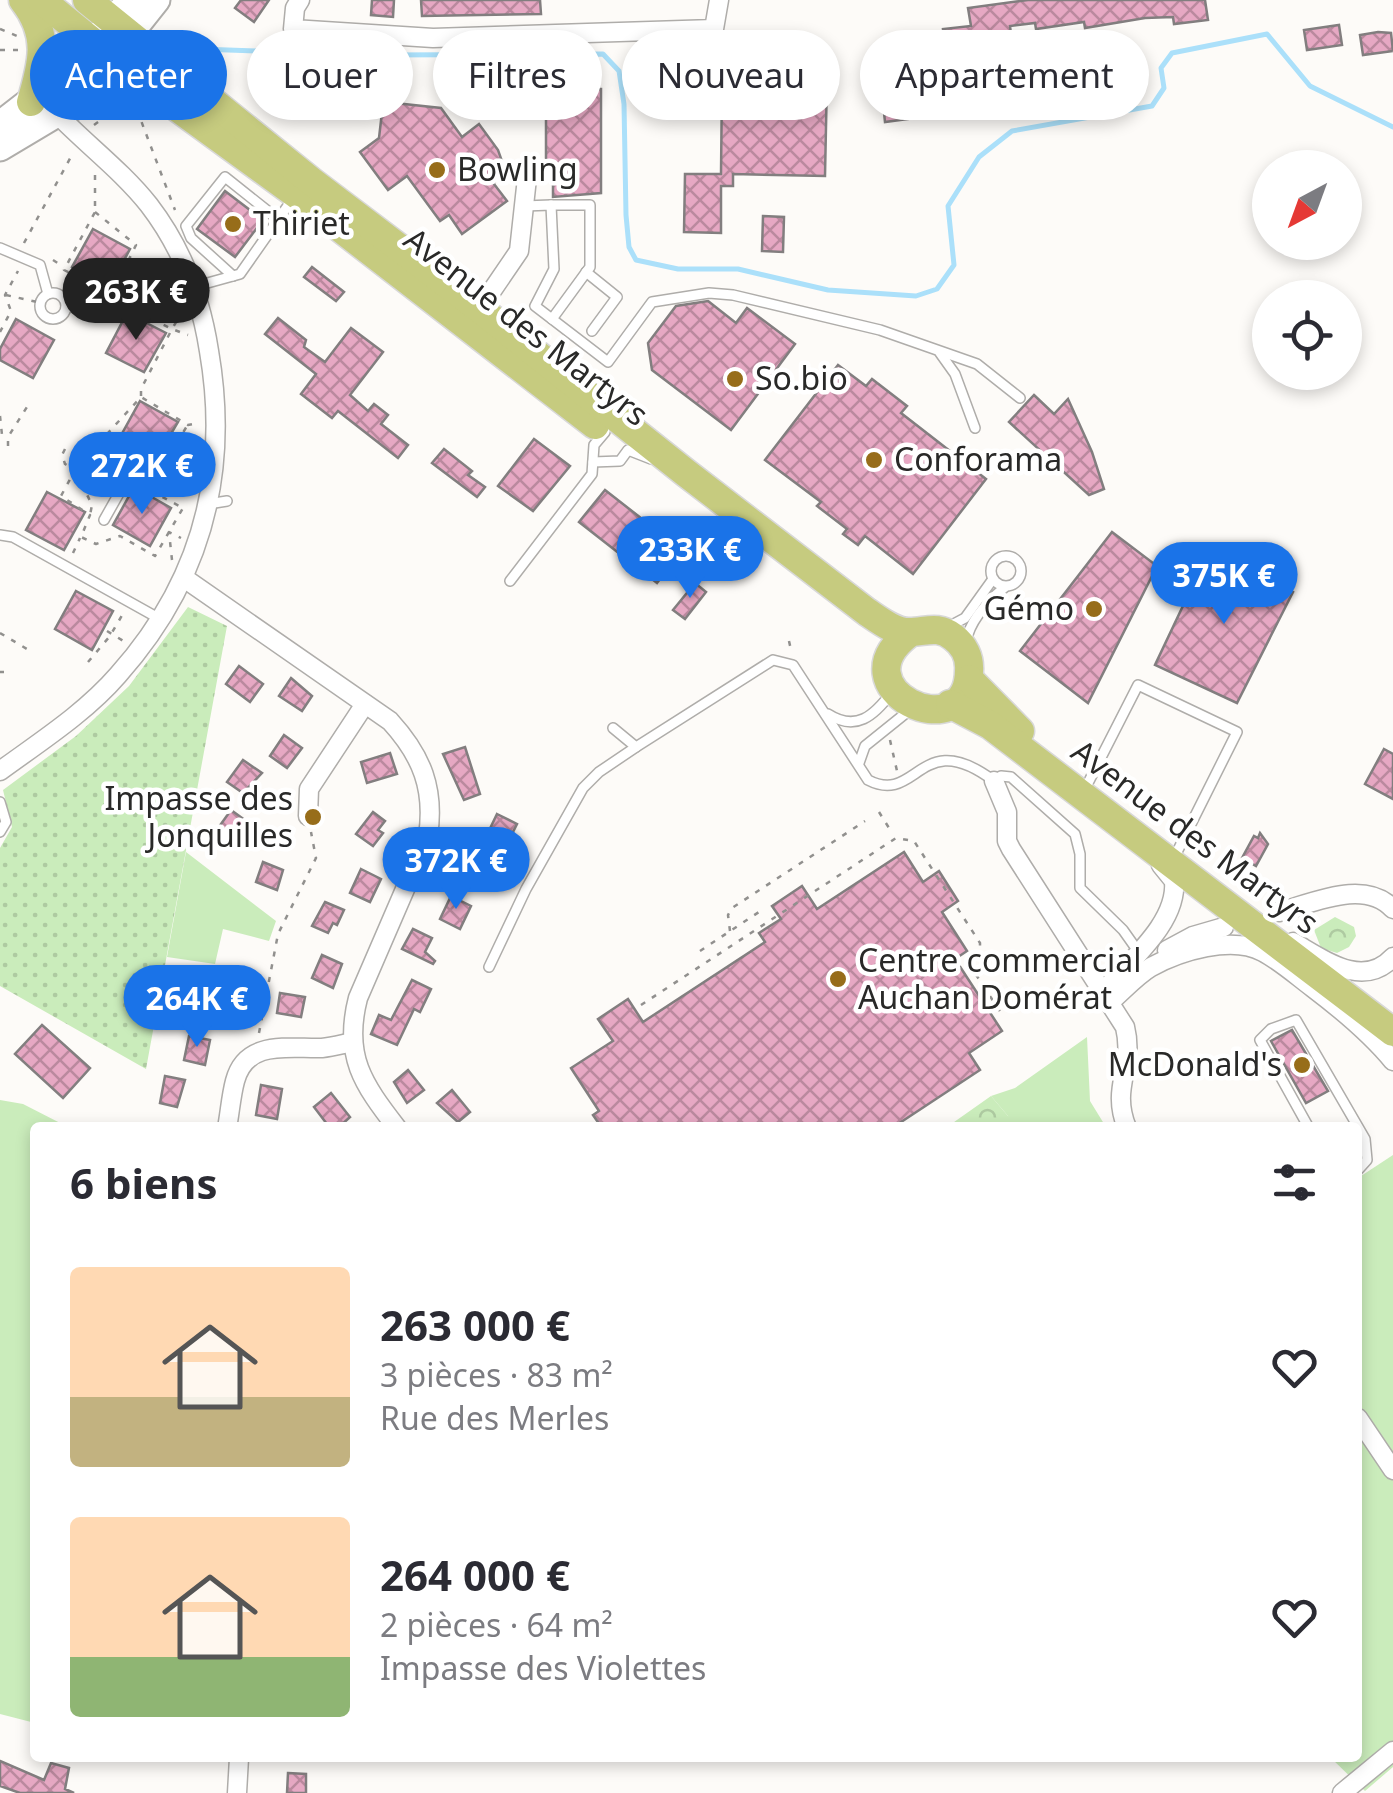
<!DOCTYPE html>
<html lang="fr">
<head>
<meta charset="utf-8">
<style>
  body { margin:0; font-family:"Noto Sans",sans-serif; background:#f7f7f7; color:#2b2b33; height:100vh; display:flex; flex-direction:column; font-size:38px; white-space:nowrap }
  * { box-sizing:border-box; margin:0 }
  p { font-size:32px; color:#7c7c81 }
  .icon { flex:none; width:55px; height:55px; fill:none; stroke:currentColor; stroke-width:2; stroke-linecap:round; stroke-linejoin:round }
  .map { position:relative; flex:1; overflow:hidden }
  .drawer { position:absolute; left:30px; top:1122px; width:1332px; height:640px; display:flex; flex-direction:column; background:#fff; border-radius:10px; box-shadow:0 5px 15px #0003 }
  .drawer>* { flex:none }
  .top-card { position:absolute; left:30px; top:30px; width:1335px; height:90px; display:flex; gap:20px }
  .needle { width:65px; rotate:221deg }
  .buttons { position:absolute; left:1252px; top:150px; display:grid; gap:20px }
  .buttons a { display:grid; place-items:center; width:110px; height:110px; border-radius:50%; background:#fff; box-shadow:0 5px 15px #0003; font-size:50px }
  .price { position:absolute; translate:-50% -85px; padding:0 22px; border-radius:35px; background:#1a73e8; color:#fff; font-size:32px; line-height:65px; filter:drop-shadow(0 2px 5px #0008) }
  .price::after { content:''; position:absolute; left:50%; top:60px; width:30px; height:22px; margin-left:-15px; background:inherit; clip-path:polygon(0 0,100% 0,50% 100%) }
  .price.selected { background:#222; color:#fff }
  ul { padding:0; list-style:none }
  li { display:flex; align-items:center; gap:30px; height:250px; padding:0 40px }
  li span { display:grid; place-items:center; flex:none; width:280px; height:200px; border-radius:10px; color:#555 }
  li>.icon { margin-inline-start:auto }
  span .icon { width:120px; height:120px; fill:#fffc; stroke-width:1 }
  li b { font-size:42px }
  h2 { display:flex; justify-content:space-between; align-items:center; height:120px; padding:0 40px; font-size:42px }
  .chip { padding:0 35px; border-radius:45px; background:#fff; box-shadow:0 5px 15px #0003; font-size:35px; line-height:90px }
  .chip.selected { background:#1a73e8; color:#fff }
  .map>svg:first-child { display:block }
</style>
</head>
<body>
<div class="map">
<svg width="1393" height="1793" viewBox="0 0 1393 1793">
  <defs>
    <pattern id="forest-crowns" width="20" height="18" patternUnits="userSpaceOnUse" patternTransform="scale(2.5)"><rect width="20" height="18" fill="#caecbb"/><path d="M2 6a3 3 0 1 1 6 0M12 15a3 3 0 1 1 6 0" fill="none" stroke="#aecaa1"/></pattern>
    <pattern id="park-dots" width="8" height="8" patternUnits="userSpaceOnUse" patternTransform="scale(2.5)"><rect width="8" height="8" fill="#caecbb"/><path d="M2 2h.1M6 6h.1" fill="none" stroke="#aecaa1" stroke-width="1.8" stroke-linecap="round"/></pattern>
    <pattern id="building-cross-hatch" width="8" height="8" patternUnits="userSpaceOnUse" patternTransform="scale(2.5)"><rect width="8" height="8" fill="#e6a8c3"/><path d="M0 0l8 8M0 8l8-8" fill="none" stroke="#ba899e"/></pattern>
  </defs>
  <rect width="100%" height="100%" fill="#fdfbf8"/>
  <!-- grass -->
  <g fill="#caecbb">
    <polygon points="186,852 276,921 269,941 223,929 215,964 167,957"/>
    <polygon points="1087,1037 1090,1101 1106,1127 1024,1127 1008,1116 991,1096 1015,1088"/>
    <polygon points="0,1100 23,1104 68,1127 35,1128 35,1723 0,1714"/>
    <polygon points="1393,1155 1393,1767 1365,1791 1331,1758 1358,1758 1358,1178"/>
  </g>
  <!-- forest -->
  <g fill="url(#forest-crowns)">
    <polygon points="1335,917 1354,927 1356,936 1349,947 1337,953 1321,948 1314,930"/>
    <polygon points="991,1096 1008,1116 1039,1119 1029,1127 947,1127"/>
  </g>
  <!-- park -->
  <polygon fill="url(#park-dots)" points="188,607 227,626 146,1069 0,986 0,848 12,827 3,790 76,736 129,686"/>
  <g fill="none" stroke-linecap="round" stroke-linejoin="round">
    <!-- stream -->
    <polyline stroke="#abe0fa" stroke-width="5" points="200,49 379,55 603,54 619,71 624,104 626,215 629,247 636,260 678,269 738,269 828,290 916,296 937,289 954,265 948,206 979,157 1012,131 1152,106 1164,88 1161,68 1172,53 1267,34 1310,86 1393,127"/>
  </g>
  <!-- building -->
  <g fill="url(#building-cross-hatch)" stroke="#827e7f" stroke-width="2.5">
    <polygon points="241,0 269,0 254,22 235,8"/>
    <polygon points="372,0 394,0 393,17 371,15"/>
    <polygon points="421,0 540,0 541,14 422,16"/>
    <polygon points="1028,0 1205,0 1208,20 1174,24 1173,17 1145,18 1085,28 1084,22 1036,29 1035,23 1010,26 1011,34 964,42 969,88 1000,84 1004,113 990,114 989,109 946,115 942,84 949,83 943,29 971,26 968,8"/>
    <polygon points="1339,25 1342,45 1307,50 1304,30"/>
    <polygon points="1378,32 1391,33 1393,51 1363,55 1360,35"/>
    <polygon points="647,67 664,68 665,72 674,72 674,98 631,98 631,68"/>
    <polygon points="791,77 827,78 825,176 733,174 733,186 721,186 721,233 684,232 685,174 721,174 722,81 791,82"/>
    <polygon points="919,88 923,117 885,122 882,93"/>
    <polygon points="1085,88 1087,110 1048,112 1045,96 1057,94 1057,90"/>
    <polygon points="601,89 601,193 553,197 553,172 546,172 546,90"/>
    <polygon points="395,103 441,108 462,137 479,124 498,150 504,167 496,172 494,184 507,201 462,234 449,215 440,221 407,176 388,190 360,152 379,138 382,112"/>
    <polygon points="225,191 263,220 235,257 197,229"/>
    <polygon points="763,216 784,217 783,252 762,251"/>
    <polygon points="93,229 130,249 109,288 72,267"/>
    <polygon points="312,267 344,292 336,301 304,277"/>
    <polygon points="708,301 736,323 747,308 795,344 731,430 652,370 648,343 676,306"/>
    <polygon points="127,313 166,333 144,372 106,353"/>
    <polygon points="278,318 306,340 304,347 325,362 351,328 383,352 350,395 368,411 374,404 388,415 381,424 408,445 398,458 338,411 332,418 301,394 316,374 265,334"/>
    <polygon points="16,319 54,340 33,378 0,360 0,349"/>
    <polygon points="838,365 866,386 872,379 907,406 901,413 986,479 913,574 865,536 858,545 843,534 847,529 817,506 821,502 765,460"/>
    <polygon points="1034,395 1054,414 1068,399 1092,452 1104,489 1089,495 1009,422"/>
    <polygon points="140,401 178,422 156,459 119,439"/>
    <polygon points="534,439 570,466 533,511 498,486"/>
    <polygon points="444,449 472,471 468,475 485,487 477,497 432,463"/>
    <polygon points="134,487 171,508 150,546 113,525"/>
    <polygon points="605,490 682,550 657,583 579,522"/>
    <polygon points="47,492 85,512 64,550 26,530"/>
    <polygon points="1112,532 1157,566 1088,703 1020,651"/>
    <polygon points="1209,551 1293,592 1237,703 1155,665"/>
    <polygon points="695,583 706,592 685,619 673,610"/>
    <polygon points="76,591 113,611 92,650 55,629"/>
    <polygon points="239,666 263,684 250,702 226,684"/>
    <polygon points="291,678 312,696 302,711 279,696"/>
    <polygon points="284,735 302,748 287,768 270,756"/>
    <polygon points="465,747 480,794 464,800 443,754"/>
    <polygon points="1384,749 1393,754 1393,799 1365,784"/>
    <polygon points="390,753 397,774 367,783 361,762"/>
    <polygon points="243,760 262,773 243,793 227,782"/>
    <polygon points="231,810 249,823 234,844 216,831"/>
    <polygon points="373,812 385,821 378,830 383,833 373,846 356,834"/>
    <polygon points="497,814 517,824 506,846 486,837"/>
    <polygon points="1260,833 1268,844 1256,866 1242,858 1254,836 1258,838"/>
    <polygon points="450,844 469,852 458,876 441,870"/>
    <polygon points="904,852 923,882 939,871 958,901 942,912 967,951 955,959 1002,1031 969,1053 980,1070 892,1128 602,1128 593,1115 599,1111 571,1068 613,1041 598,1019 628,999 643,1022 765,942 759,933 781,919 772,906 802,886 817,909"/>
    <polygon points="263,862 283,870 277,890 256,882"/>
    <polygon points="361,869 381,879 370,902 350,893"/>
    <polygon points="451,896 471,906 460,929 440,919"/>
    <polygon points="325,902 344,910 337,925 333,923 328,933 312,926"/>
    <polygon points="413,929 432,938 425,952 435,961 433,964 402,949"/>
    <polygon points="322,955 342,964 333,988 312,978"/>
    <polygon points="224,967 247,972 242,995 219,991"/>
    <polygon points="172,977 191,980 189,996 184,995 181,1006 167,1004"/>
    <polygon points="412,980 431,989 420,1012 414,1009 397,1045 371,1034 379,1015 391,1020"/>
    <polygon points="280,993 305,997 301,1017 277,1013"/>
    <polygon points="42,1025 90,1068 63,1098 15,1054"/>
    <polygon points="1292,1030 1328,1091 1306,1103 1271,1041"/>
    <polygon points="189,1036 210,1040 205,1065 184,1060"/>
    <polygon points="408,1070 424,1090 407,1103 394,1082"/>
    <polygon points="165,1076 185,1080 177,1107 160,1103"/>
    <polygon points="261,1085 282,1089 277,1119 256,1115"/>
    <polygon points="452,1090 470,1112 458,1122 437,1103"/>
    <polygon points="331,1093 350,1117 338,1128 330,1128 314,1107"/>
    <polygon points="0,1761 44,1780 51,1763 69,1768 65,1789 74,1793 20,1793 0,1786"/>
    <polygon points="288,1773 306,1774 306,1793 287,1793"/>
  </g>
  <g fill="none" stroke-linecap="round" stroke-linejoin="round">
    <!-- lane casing -->
    <g stroke="#afadaa" stroke-width="12">
      <g id="lane">
        <polyline points="551,205 590,205 590,267 552,319"/>
        <polyline points="524,206 551,205 554,269 535,306 608,362 652,302 709,293 733,295 880,330 977,364 1020,398"/>
        <polyline points="0,248 40,265 48,294"/>
        <polyline points="586,272 617,297 592,331"/>
        <polyline points="233,276 191,238 186,226 225,177 279,220"/>
        <polyline points="193,287 240,274 294,197"/>
        <circle cx="53" cy="306" r="13"/>
        <polyline points="66,307 115,308 136,293 186,271"/>
        <polyline points="940,353 955,374 975,428"/>
        <polyline points="593,462 620,461 628,450 651,459"/>
        <polyline points="208,504 227,501"/>
        <polyline points="104,520 131,472 143,477 211,479"/>
        <polyline points="0,535 13,537 160,619"/>
        <circle cx="1006" cy="571" r="15"/>
        <polyline points="510,581 592,474 594,445 605,432"/>
        <polyline points="948,627 965,618 993,579"/>
        <path d="M966,642C970,619 988,601 1005,587"/>
        <path d="M828,714C856,732 874,716 892,692"/>
        <path d="M613,728L636,747L773,660L793,665L868,780C918,806 919,725 994,781L1001,776L1011,777L1075,834L1080,854V888L1123,930L1140,954"/>
        <polyline points="859,763 865,746 911,709"/>
        <polyline points="1088,783 1138,685 1237,732 1177,852"/>
        <polyline points="0,802 6,822 0,832"/>
        <polyline points="489,967 526,889 583,788 599,772 636,747"/>
        <polyline points="1309,1128 1260,1040 1271,1029 1296,1020 1365,1139 1367,1160 1358,1170"/>
      </g>
    </g>
    <!-- street casing -->
    <g stroke="#afadaa" stroke-width="21">
      <g id="street">
        <polyline points="300,0 295,8 293,29 433,38 714,29 719,0"/>
        <polyline points="476,314 519,251 528,169"/>
        <path d="M184,578L390,721C422,756 435,789 428,836L358,998C343,1056 363,1084 397,1128"/>
        <path d="M0,771C41,741 85,713 118,675C201,582 230,473 209,351C201,299 182,248 149,205C122,171 87,145 57,114"/>
        <path d="M994,781L1007,812V841L1011,849L1125,1027C1135,1068 1110,1086 1127,1128"/>
        <polyline points="308,816 309,789 365,704"/>
        <path d="M1279,912C1313,903 1365,878 1393,909"/>
        <path d="M1293,942C1323,959 1363,990 1393,957"/>
        <polyline points="1167,950 1193,936 1224,927"/>
        <path d="M1103,992C1128,962 1178,923 1174,881L1161,865"/>
        <path d="M1110,1002C1123,991 1136,976 1151,967C1180,951 1232,935 1263,952C1280,961 1297,976 1313,988C1342,1010 1370,1033 1393,1061"/>
        <path d="M227,1128C230,1112 231,1096 235,1081C246,1039 289,1049 322,1048C332,1047 343,1044 353,1042"/>
        <polyline points="1358,1418 1393,1470"/>
        <polyline points="237,1793 239,1758"/>
        <polyline points="1342,1793 1393,1751"/>
      </g>
    </g>
    <!-- secondary casing -->
    <g stroke="#afadaa" stroke-width="29">
      <g id="secondary">
        <polyline points="74,107 100,93 142,82"/>
        <polyline points="0,124 62,76 130,0"/>
        <polyline points="0,148 57,114 99,73 157,0"/>
      </g>
    </g>
    <!-- primary casing -->
    <g stroke="#d8d8d8" stroke-width="31">
      <g id="primary">
        <path d="M23,0C50,34 43,63 31,102"/>
        <polyline points="41,0 142,82 300,197 595,425"/>
        <path d="M87,0L311,181L480,309L686,473L867,612C879,620 894,632 909,632C926,632 938,625 953,637C964,645 970,658 969,671C968,752 832,688 911,632"/>
        <polyline points="969,679 1020,731"/>
        <polyline points="950,704 990,725 1393,1032"/>
      </g>
    </g>
    <!-- path -->
    <g stroke="#91908e" stroke-width="2.5" stroke-dasharray="5 8" stroke-linecap="butt">
      <polyline points="0,29 17,36"/>
      <polyline points="0,50 20,50"/>
      <polyline points="133,105 147,113"/>
      <polyline points="137,110 175,210"/>
      <polyline points="94,125 112,112"/>
      <polyline points="95,175 95,211"/>
      <polygon points="95,212 136,245 112,294 64,270"/>
      <polyline points="24,243 73,153"/>
      <polyline points="53,260 64,267"/>
      <polyline points="6,295 37,302"/>
      <polyline points="133,312 146,319 181,305"/>
      <polyline points="152,319 172,329 182,312"/>
      <polyline points="0,332 11,311 5,295 18,271"/>
      <polyline points="141,396 141,389 172,329 188,335"/>
      <polyline points="0,416 2,435 7,437"/>
      <polyline points="107,434 141,397 188,425 199,423"/>
      <polyline points="176,444 194,456"/>
      <polyline points="8,446 8,437 27,407"/>
      <polyline points="65,449 62,455 65,464 75,470 61,496 90,515 81,537 96,544 120,536 155,556 183,508"/>
      <polyline points="163,465 187,426"/>
      <polyline points="76,472 92,505 90,515"/>
      <polyline points="151,491 183,508"/>
      <polyline points="73,553 80,538"/>
      <polyline points="172,560 169,532 181,538"/>
      <polyline points="107,631 125,642"/>
      <polyline points="0,633 27,649"/>
      <polyline points="789,641 791,650"/>
      <polyline points="88,662 110,636 124,612"/>
      <polyline points="0,672 4,672"/>
      <polyline points="890,740 897,771"/>
      <polyline points="879,812 889,828"/>
      <polyline points="730,931 728,915 732,908 865,821"/>
      <polyline points="700,951 762,910"/>
      <polyline points="641,1005 896,838 914,841 980,943 980,953 971,962 971,967 1003,1016"/>
      <polyline points="259,1033 278,934 316,858 311,832"/>
    </g>
    <!-- lane -->
    <use href="#lane" stroke="#fff" stroke-width="9"/>
    <!-- street -->
    <use href="#street" stroke="#fff" stroke-width="18"/>
    <!-- secondary -->
    <use href="#secondary" stroke="#fff" stroke-width="25"/>
    <!-- primary -->
    <use href="#primary" stroke="#c6cb7f" stroke-width="28"/>
  </g>
  <!-- markers -->
  <g fill="#976d1a" stroke="#fff" stroke-width="4">
    <circle cx="437" cy="170" r="10"/>
    <circle cx="233" cy="224" r="10"/>
    <circle cx="735" cy="379" r="10"/>
    <circle cx="874" cy="460" r="10"/>
    <circle cx="1094" cy="609" r="10"/>
    <circle cx="313" cy="817" r="10"/>
    <circle cx="838" cy="979" r="10"/>
    <circle cx="1302" cy="1065" r="10"/>
  </g>
  <g text-anchor="middle" stroke-width="9" stroke-linejoin="round" paint-order="stroke">
    <!-- poi labels -->
    <g font-size="32" fill="#292928" stroke="#fff" text-anchor="start">
      <text x="457" y="181">Bowling</text>
      <text x="253" y="235">Thiriet</text>
      <text x="755" y="390">So.bio</text>
      <text x="894" y="471">Conforama</text>
      <text x="1074" y="620" text-anchor="end">Gémo</text>
      <text x="293" y="810" text-anchor="end">Impasse des<tspan x="293" dy="37">Jonquilles</tspan></text>
      <text x="858" y="972">Centre commercial<tspan x="858" dy="37">Auchan Domérat</tspan></text>
      <text x="1282" y="1076" text-anchor="end">McDonald's</text>
    </g>
    <!-- street labels -->
    <g font-size="32" fill="#292928" stroke="#fff">
      <text transform="translate(526 327) rotate(38)" y="11">Avenue des Martyrs</text>
      <text transform="translate(1195 837) rotate(37)" y="11">Avenue des Martyrs</text>
    </g>
  </g>
</svg>
<div class="buttons">
<a><svg class="needle" viewBox="-14 -14 28 28"><path d="M0-13l5 13h-10z" fill="#e53935"/><path d="M0 13l5-13h-10z" fill="#7c7c81"/></svg></a>
<a><svg class="icon" aria-label="locate" viewBox="0 0 24 24"><circle cx="12" cy="12" r="6"/><path d="M12 2v4M12 18v4M2 12h4M18 12h4"/></svg></a>
</div>
<b class="price selected" style="left:136px;top:343px">263K €</b>
<b class="price" style="left:142px;top:517px">272K €</b>
<b class="price" style="left:690px;top:601px">233K €</b>
<b class="price" style="left:1224px;top:627px">375K €</b>
<b class="price" style="left:456px;top:912px">372K €</b>
<b class="price" style="left:197px;top:1050px">264K €</b>
<div class="top-card">
<a class="chip selected">Acheter</a>
<a class="chip">Louer</a>
<a class="chip">Filtres</a>
<a class="chip">Nouveau</a>
<a class="chip">Appartement</a>
</div>
<section class="drawer">
<h2>6 biens<svg class="icon" aria-label="filters" viewBox="0 0 24 24"><path d="M4 7h16M4 17h16"/><circle cx="9" cy="7" r="2"/><circle cx="15" cy="17" r="2"/></svg></h2>
<ul>
<li><span style="background:linear-gradient(#ffd9b3 65%,#c2b280 0)"><svg class="icon" aria-label="home" viewBox="0 0 24 24"><path d="M3 11l9-7 9 7M6 9v11h12V9"/></svg></span><div><b>263 000 €</b><p>3 pièces · 83 m²</p><p>Rue des Merles</p></div><svg class="icon" aria-label="heart" viewBox="0 0 24 24"><path d="M12 20l-8-8c-3-5 5-10 8-4 3-6 11-1 8 4z"/></svg></li>
<li><span style="background:linear-gradient(#ffd9b3 70%,#8fb573 0)"><svg class="icon" aria-label="home" viewBox="0 0 24 24"><path d="M3 11l9-7 9 7M6 9v11h12V9"/></svg></span><div><b>264 000 €</b><p>2 pièces · 64 m²</p><p>Impasse des Violettes</p></div><svg class="icon" aria-label="heart" viewBox="0 0 24 24"><path d="M12 20l-8-8c-3-5 5-10 8-4 3-6 11-1 8 4z"/></svg></li>
</ul>
</section>
</div>
</body>
</html>
